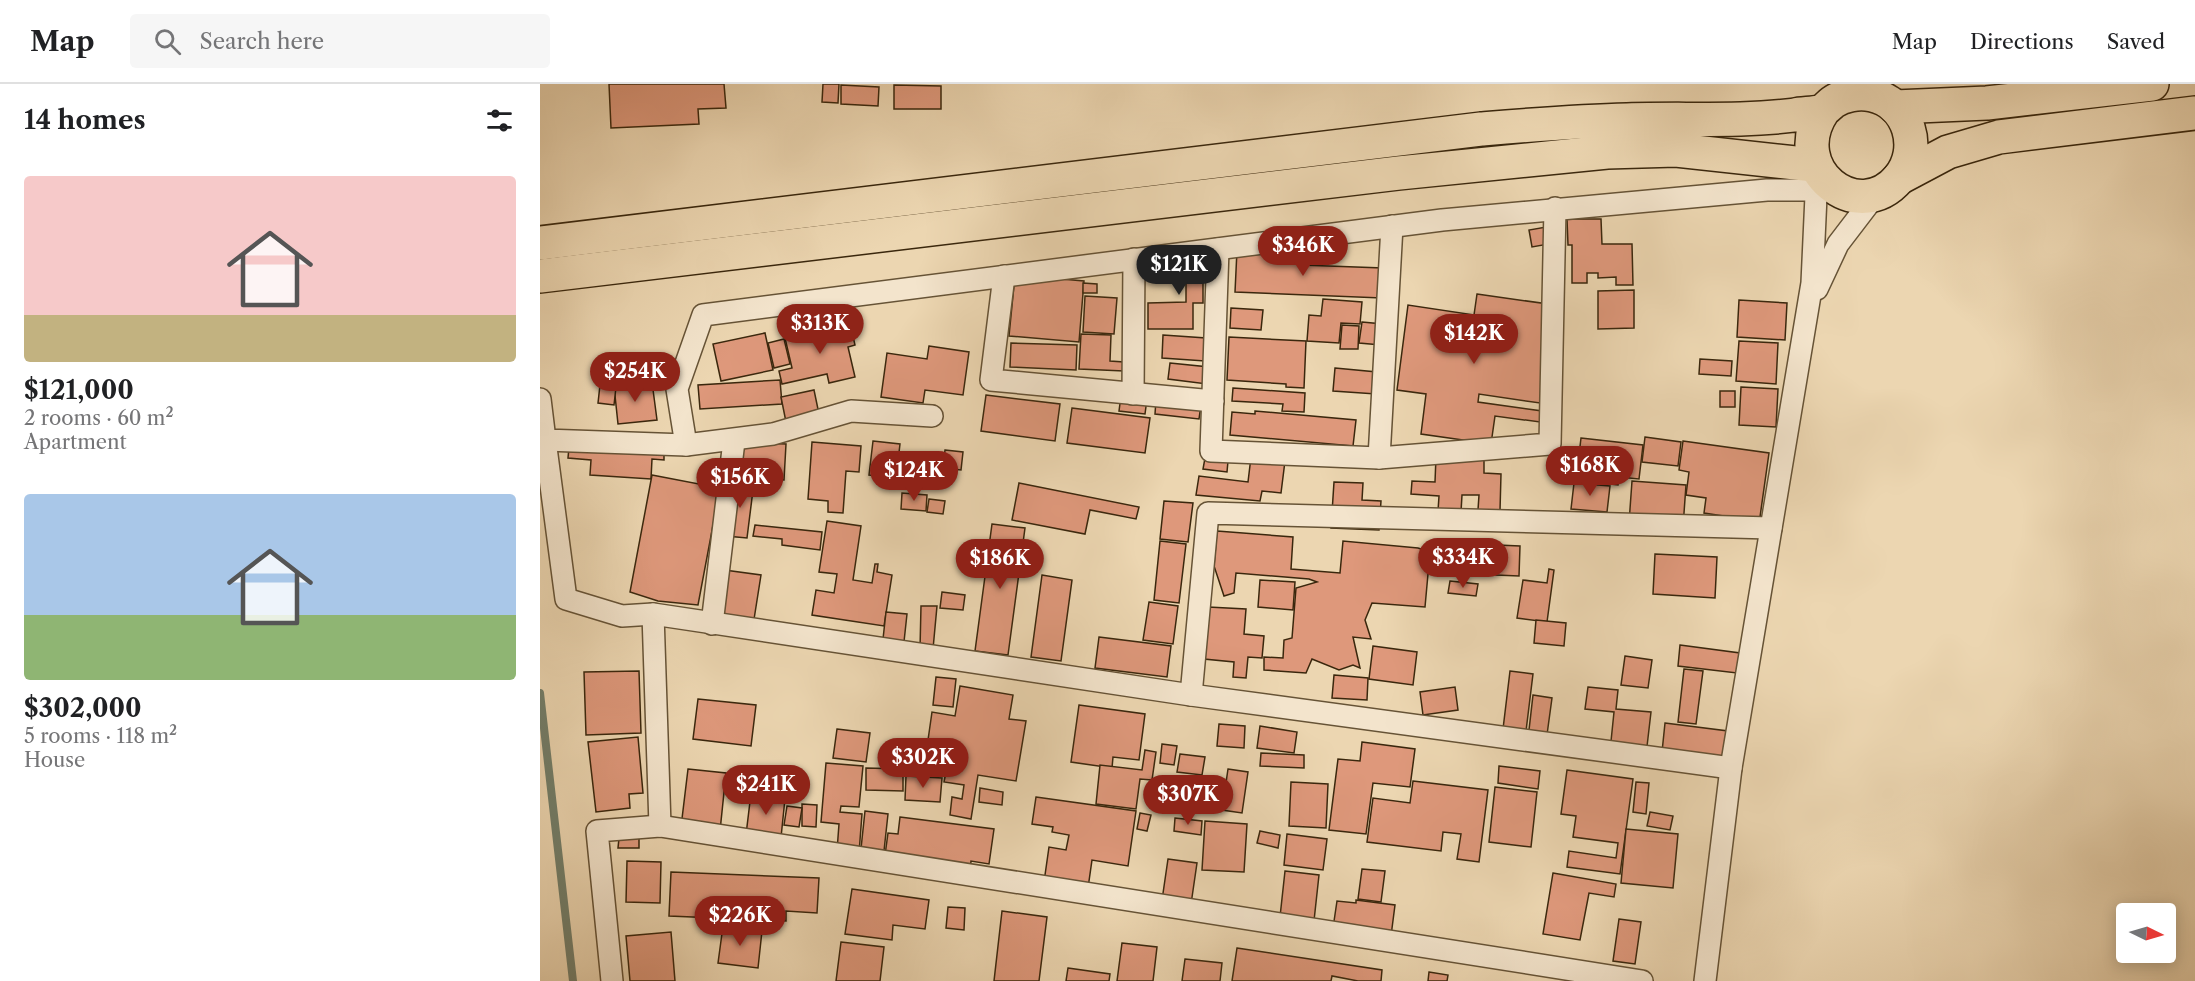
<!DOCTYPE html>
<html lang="en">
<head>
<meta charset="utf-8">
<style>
  body { margin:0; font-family:"Libre Caslon Text",serif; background:#f6f6f6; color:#202124; height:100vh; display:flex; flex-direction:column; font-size:22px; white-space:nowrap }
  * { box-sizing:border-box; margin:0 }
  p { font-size:20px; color:#757577 }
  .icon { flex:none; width:33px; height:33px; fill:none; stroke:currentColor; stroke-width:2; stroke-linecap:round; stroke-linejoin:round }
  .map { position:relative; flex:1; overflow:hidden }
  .details { display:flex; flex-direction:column; background:#fff; width:540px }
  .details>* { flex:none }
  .needle { width:39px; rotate:95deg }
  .tools { position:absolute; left:1576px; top:819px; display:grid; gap:12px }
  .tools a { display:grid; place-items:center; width:60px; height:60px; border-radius:6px; background:#fff; box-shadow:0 3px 15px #0003; font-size:30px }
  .price { position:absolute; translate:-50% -51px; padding:0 14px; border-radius:21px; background:#8f2418; color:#fff; font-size:20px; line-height:39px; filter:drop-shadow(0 2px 3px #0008) }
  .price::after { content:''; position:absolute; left:50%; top:36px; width:18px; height:14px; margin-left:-9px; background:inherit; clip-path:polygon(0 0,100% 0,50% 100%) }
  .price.active { background:#222; color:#fff }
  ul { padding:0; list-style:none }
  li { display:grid; align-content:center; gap:12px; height:318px; padding:0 24px }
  li span { display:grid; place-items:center; height:186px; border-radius:6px; color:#555 }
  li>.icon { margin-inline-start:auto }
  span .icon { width:108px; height:108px; fill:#fffc; stroke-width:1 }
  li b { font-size:26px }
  h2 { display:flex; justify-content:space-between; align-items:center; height:72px; padding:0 24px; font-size:26px }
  header { display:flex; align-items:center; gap:36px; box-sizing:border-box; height:84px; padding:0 30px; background:#fff; border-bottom:2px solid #e0e0e0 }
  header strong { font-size:28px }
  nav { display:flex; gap:33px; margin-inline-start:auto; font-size:21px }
  .search { width:420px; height:54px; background:#f6f6f6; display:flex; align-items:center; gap:15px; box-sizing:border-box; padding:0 21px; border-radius:6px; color:#757577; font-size:22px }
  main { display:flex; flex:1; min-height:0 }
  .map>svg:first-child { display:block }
</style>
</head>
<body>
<header>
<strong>Map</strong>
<div class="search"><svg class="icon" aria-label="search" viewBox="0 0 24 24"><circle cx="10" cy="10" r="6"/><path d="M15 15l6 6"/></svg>Search here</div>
<nav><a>Map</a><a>Directions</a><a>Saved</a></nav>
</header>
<main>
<section class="details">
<h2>14 homes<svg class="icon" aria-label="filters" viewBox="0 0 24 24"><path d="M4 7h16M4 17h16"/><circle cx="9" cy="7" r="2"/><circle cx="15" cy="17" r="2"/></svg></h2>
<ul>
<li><span style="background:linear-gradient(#f6c9c9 75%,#c2b280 0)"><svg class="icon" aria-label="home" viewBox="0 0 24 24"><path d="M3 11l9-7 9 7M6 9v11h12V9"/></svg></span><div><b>$121,000</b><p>2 rooms · 60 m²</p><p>Apartment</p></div></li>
<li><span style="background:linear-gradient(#a9c7e8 65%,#8fb573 0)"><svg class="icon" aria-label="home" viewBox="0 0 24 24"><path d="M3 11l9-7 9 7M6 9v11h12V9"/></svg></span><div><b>$302,000</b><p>5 rooms · 118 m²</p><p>House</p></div></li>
</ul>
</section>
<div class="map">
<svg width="1655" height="897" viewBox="0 0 1655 897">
  <rect width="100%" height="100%" fill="#ecd6b1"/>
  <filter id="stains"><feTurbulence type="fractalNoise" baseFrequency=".00333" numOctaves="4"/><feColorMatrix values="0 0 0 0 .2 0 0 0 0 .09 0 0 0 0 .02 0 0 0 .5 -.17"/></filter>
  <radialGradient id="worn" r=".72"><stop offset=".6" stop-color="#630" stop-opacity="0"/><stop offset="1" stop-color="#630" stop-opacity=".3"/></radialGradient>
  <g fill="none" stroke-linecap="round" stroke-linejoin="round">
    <!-- stream -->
    <polyline stroke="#737f6b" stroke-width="8" points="0,609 33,897"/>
  </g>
  <!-- building -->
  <g fill="#de987b" stroke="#3a270d" stroke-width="1.5">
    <polygon points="69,0 184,0 186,24 158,25 159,40 71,44"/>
    <polygon points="283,0 299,0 298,19 282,18"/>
    <polygon points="301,1 339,3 338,22 301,20"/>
    <polygon points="354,1 401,2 401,25 354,25"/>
    <polygon points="1027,135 1061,135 1062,160 1092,160 1093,201 1076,201 1076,193 1058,194 1058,189 1047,189 1047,199 1032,199 1032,161 1028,161"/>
    <polygon points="1006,143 1009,160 992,163 989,146"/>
    <polygon points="697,166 761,169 761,181 843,184 842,214 695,208"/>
    <polygon points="663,175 663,219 653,219 653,245 608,245 608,219 646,218 646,199 631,199 631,188 623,188 623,176"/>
    <polygon points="475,191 544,197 539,258 469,252"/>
    <polygon points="543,199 557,200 557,209 543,209"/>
    <polygon points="1094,206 1094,244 1058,245 1058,207"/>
    <polygon points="937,210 1008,220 1001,270 1007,271 1000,319 939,310 938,318 1002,327 1000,338 955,332 951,360 881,350 886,310 857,306 868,221 934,231"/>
    <polygon points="545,212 577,214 574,250 543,248"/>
    <polygon points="783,215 822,218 820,240 801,239 799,259 767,257 769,231 781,232"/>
    <polygon points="1199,216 1247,219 1245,256 1197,253"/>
    <polygon points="691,224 723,226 721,246 690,244"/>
    <polygon points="822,238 843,240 841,261 819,259"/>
    <polygon points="310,240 315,261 308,263 315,293 289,299 287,290 242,300 239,287 252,284 245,254"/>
    <polygon points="802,241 819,242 818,265 800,265"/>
    <polygon points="225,249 233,286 181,297 173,260"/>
    <polygon points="541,250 571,251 570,277 584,278 584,287 539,285"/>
    <polygon points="623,251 666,254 665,277 622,274"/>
    <polygon points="689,253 766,257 764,304 746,303 746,300 687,296"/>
    <polygon points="244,255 250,280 234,284 228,259"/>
    <polygon points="1199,257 1238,259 1236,300 1196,297"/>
    <polygon points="471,259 537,261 536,286 470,283"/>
    <polygon points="389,262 429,268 423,311 385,306 383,319 341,313 347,269 387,275"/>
    <polygon points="1160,275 1192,277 1191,292 1159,290"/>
    <polygon points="630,279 669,283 667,300 628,295"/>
    <polygon points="795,284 837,288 836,310 793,307"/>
    <polygon points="240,296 242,320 160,325 158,301"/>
    <polygon points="112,298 117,336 78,340 74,302"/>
    <polygon points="60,301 76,303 74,321 58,319"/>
    <polygon points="1201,303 1238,305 1236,343 1199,341"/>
    <polygon points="693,304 765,309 764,328 742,327 743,320 692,317"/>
    <polygon points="274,306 279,330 246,338 241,313"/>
    <rect x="1180" y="307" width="15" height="16"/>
    <polygon points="446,311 520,320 515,357 441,347"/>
    <polygon points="581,312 607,315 605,330 579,327"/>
    <polygon points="616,316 661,321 659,335 615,330"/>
    <polygon points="532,324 610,334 605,369 527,359"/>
    <polygon points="715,327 816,336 813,362 690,351 692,328 715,330"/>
    <polygon points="1105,353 1141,358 1138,382 1102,378"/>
    <polygon points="1041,354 1103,361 1099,395 1079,393 1078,401 1036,396"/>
    <polygon points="333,357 360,360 356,394 329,391"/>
    <polygon points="1143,357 1229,369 1218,447 1190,433 1164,429 1166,414 1146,411 1149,388 1139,386"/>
    <polygon points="201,358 246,360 244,396 199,394"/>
    <polygon points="272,358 321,362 319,388 306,387 303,429 288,428 288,417 268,415"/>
    <polygon points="29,363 124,370 124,376 112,375 111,395 50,391 51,376 28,374"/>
    <polygon points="405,366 423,368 421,386 403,384"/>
    <polygon points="711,373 745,377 741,409 722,407 720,417 656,411 659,392 708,398"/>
    <polygon points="896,373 944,375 944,389 961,390 960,427 938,426 939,411 922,411 921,428 898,427 899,412 871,410 872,397 895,398"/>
    <polygon points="665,374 688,377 687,388 663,385"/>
    <polygon points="112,391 180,404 158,521 118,517 90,508"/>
    <polygon points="193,395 214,398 207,454 186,452"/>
    <polygon points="1092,397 1146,401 1143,443 1089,439"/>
    <polygon points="794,398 823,399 822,416 841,417 839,446 791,444"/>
    <polygon points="479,399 599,423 596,435 550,426 545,450 472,436"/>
    <polygon points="1034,399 1070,402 1067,428 1031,425"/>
    <polygon points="362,409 387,411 386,427 361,425"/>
    <polygon points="389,415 405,417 403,430 387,428"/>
    <polygon points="624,417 653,419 648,458 620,455"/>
    <polygon points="287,437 321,442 313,496 332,499 335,480 338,480 337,488 352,491 344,542 272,531 276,506 294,509 297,490 279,488"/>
    <polygon points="452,440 485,444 468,571 435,567"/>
    <polygon points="215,441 282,448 280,466 242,461 242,455 213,452"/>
    <polygon points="677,447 753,453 751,485 800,489 803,457 878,464 890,468 885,523 832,519 825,536 831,555 813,553 820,584 813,581 799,586 772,575 766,589 724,586 724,573 743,574 744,556 752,554 756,504 777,498 769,495 696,489 694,509 684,512 674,482"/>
    <polygon points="620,457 646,460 639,519 614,516"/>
    <polygon points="957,461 980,462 979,492 956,491"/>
    <polygon points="1115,470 1177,473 1175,514 1113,510"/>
    <polygon points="177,485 221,491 212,548 169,542"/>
    <polygon points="1009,485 1014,486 1007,538 977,534 983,496 1007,499"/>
    <polygon points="502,491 532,496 521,577 491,573"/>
    <polygon points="720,496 755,498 753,526 718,523"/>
    <polygon points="910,497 938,500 936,512 908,509"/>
    <polygon points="402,508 425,511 423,526 400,524"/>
    <polygon points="609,518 638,522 633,560 603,556"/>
    <polygon points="381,522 397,522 393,565 380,565"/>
    <polygon points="668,523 706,525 704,550 724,552 722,574 708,573 706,594 693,593 694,578 664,575"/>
    <polygon points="346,528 367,530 363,567 342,564"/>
    <polygon points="996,536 1026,539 1024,562 994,559"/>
    <polygon points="559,553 631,562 627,593 555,584"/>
    <polygon points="1140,561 1200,569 1197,589 1138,582"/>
    <polygon points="833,562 877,568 873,601 829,595"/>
    <polygon points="1085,572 1112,576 1108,604 1081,601"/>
    <polygon points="1144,585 1163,587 1156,640 1138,638"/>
    <polygon points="99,587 101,649 46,651 44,588"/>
    <polygon points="970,587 993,590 986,647 963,645"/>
    <polygon points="794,591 828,594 827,616 792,614"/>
    <polygon points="396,593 416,595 413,623 393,621"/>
    <polygon points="420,602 473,611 469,635 486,637 476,697 438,691 431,735 410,731 412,713 422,715 424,701 404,698 406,688 366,681 368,669 404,675 407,659 388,656 392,628 415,632"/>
    <polygon points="915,603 918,626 883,631 880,608"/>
    <polygon points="1048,603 1078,606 1076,625 1111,628 1106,671 1070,667 1074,628 1045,625"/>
    <polygon points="993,611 1012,614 1006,658 988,655"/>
    <polygon points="158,615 216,621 211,662 153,655"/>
    <polygon points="539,621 605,630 599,676 573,673 572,684 531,678"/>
    <polygon points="1125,639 1188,647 1184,675 1122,668"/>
    <polygon points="679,640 705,642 704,664 677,662"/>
    <polygon points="720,642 757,648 754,669 717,664"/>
    <polygon points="297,645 330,649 326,678 293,674"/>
    <polygon points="98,653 103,709 89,710 90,724 56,728 48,658"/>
    <polygon points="822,658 875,665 870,703 833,699 826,750 789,746 798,675 820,677"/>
    <polygon points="622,660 637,662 634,681 620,679"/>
    <polygon points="605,666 616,668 612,696 600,695 596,725 556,720 560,681 602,686"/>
    <polygon points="721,669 764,671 764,684 720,682"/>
    <polygon points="640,670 665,673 662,691 637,688"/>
    <polygon points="286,679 323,682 319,723 301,722 300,728 322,730 318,782 296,780 299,740 281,738"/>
    <polygon points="959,682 1000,687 998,705 958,699"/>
    <polygon points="326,684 363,685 363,707 326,706"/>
    <polygon points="148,685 186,689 180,747 141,743"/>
    <polygon points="688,685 708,688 702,729 682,726"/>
    <polygon points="1027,686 1093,695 1080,790 1027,783 1029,767 1076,774 1078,759 1033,753 1036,732 1021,730"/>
    <polygon points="366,692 402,694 400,718 365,716"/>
    <polygon points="873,697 948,706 939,778 917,775 921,750 903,748 901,767 827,758 833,714 870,719"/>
    <polygon points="636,698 672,702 669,726 633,721"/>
    <polygon points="751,698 788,700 786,744 749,742"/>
    <polygon points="1096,698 1109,699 1106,730 1093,728"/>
    <polygon points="212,701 246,705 240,763 205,759"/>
    <polygon points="955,703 997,708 991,763 949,758"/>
    <polygon points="440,704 463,708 462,721 439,718"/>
    <polygon points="496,713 596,727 588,782 552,776 547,811 503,805 509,763 526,766 529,751 512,748 513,743 492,740"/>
    <polygon points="262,720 277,721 276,743 262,742"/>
    <polygon points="247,722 262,724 259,743 244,741"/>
    <polygon points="325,727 348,730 343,776 320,774"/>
    <polygon points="1110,728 1133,732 1130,746 1107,742"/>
    <polygon points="600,729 611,731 607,747 597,745"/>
    <polygon points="360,733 454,745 449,780 431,777 429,797 343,786 348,749 358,750"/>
    <polygon points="635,734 662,737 661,751 634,747"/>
    <polygon points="665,737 707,740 704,788 662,786"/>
    <polygon points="1086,745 1138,750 1133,804 1081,799"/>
    <polygon points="720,747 740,751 738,764 717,759"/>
    <polygon points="747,750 787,755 783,786 744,781"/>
    <polygon points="79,754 99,754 99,764 78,764"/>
    <polygon points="628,775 657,779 650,827 621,823"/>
    <polygon points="87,777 121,778 120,819 86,818"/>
    <polygon points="822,785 845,787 841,818 818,815"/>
    <polygon points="745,787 779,791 773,846 739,842"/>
    <polygon points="131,788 279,794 277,829 246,827 246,837 129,832"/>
    <polygon points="1013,789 1076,800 1074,813 1049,809 1040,856 1003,850"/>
    <polygon points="312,805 389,816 385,845 353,841 352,856 305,850"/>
    <polygon points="816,816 855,821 851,852 793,844 797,817 816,819"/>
    <polygon points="408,823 425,824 424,846 406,844"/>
    <polygon points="462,827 507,833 499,897 454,897"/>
    <polygon points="1079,835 1101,838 1095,880 1073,877"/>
    <polygon points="183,842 222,847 218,884 178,879"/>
    <polygon points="131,848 135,897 90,897 86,852"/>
    <polygon points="301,858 344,863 340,897 296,897"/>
    <polygon points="582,859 617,863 613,897 577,897"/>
    <polygon points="697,864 842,886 841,897 818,897 792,892 791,897 692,897"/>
    <polygon points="645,875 682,879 680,897 642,897"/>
    <polygon points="528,884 570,890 569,897 526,897"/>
    <polygon points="889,888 908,891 907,897 888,897"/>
  </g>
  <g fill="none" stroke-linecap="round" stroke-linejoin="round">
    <!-- street casing -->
    <g stroke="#665336" stroke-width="24">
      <g id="street">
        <polyline points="678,165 671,367 839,374 1010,360 1015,124"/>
        <polyline points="464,192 451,296 673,317"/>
        <polyline points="1277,205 1298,160 1337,109"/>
        <polyline points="593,310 594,175"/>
        <polyline points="0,315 5,356 146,361"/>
        <polyline points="392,332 311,327 233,350 146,361 137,305 163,231 902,136 1227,106 1298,106"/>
        <polyline points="5,356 26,515 82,532 113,530 651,611 1191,684"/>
        <polyline points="839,374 852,142"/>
        <polyline points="113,530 120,742"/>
        <polyline points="172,540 194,357"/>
        <polyline points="651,611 668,429 1231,444"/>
        <polyline points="72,897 57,747 120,742 1102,897"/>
        <polyline points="1165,897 1191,684 1272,199 1277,90"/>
      </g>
    </g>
    <!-- primary casing -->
    <g stroke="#3a270d" stroke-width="36">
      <g id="primary">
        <polyline points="1355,23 1447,19 1612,0"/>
        <polyline points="1359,94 1408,68 1459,53 1655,29"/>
        <path d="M0,159L941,45C990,41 1038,37 1087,36C1143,34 1199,38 1255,31C1263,29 1275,30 1282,27C1286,25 1289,21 1293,18C1303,11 1319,8 1332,11C1369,19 1383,65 1359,94C1318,143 1244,85 1283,27"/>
        <polyline points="0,192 859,89 1067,68 1136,66 1274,81"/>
      </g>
    </g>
    <!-- street -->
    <use href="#street" stroke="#f3e4cc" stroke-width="21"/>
    <!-- primary -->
    <use href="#primary" stroke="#ecd6b1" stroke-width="33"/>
  </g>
  <rect width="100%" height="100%" filter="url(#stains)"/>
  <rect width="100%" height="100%" fill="url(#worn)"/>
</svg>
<div class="tools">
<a><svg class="needle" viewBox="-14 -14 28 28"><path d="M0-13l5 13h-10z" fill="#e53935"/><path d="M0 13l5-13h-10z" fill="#757577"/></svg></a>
</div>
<b class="price" style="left:763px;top:193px">$346K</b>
<b class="price active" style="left:639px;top:212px">$121K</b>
<b class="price" style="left:280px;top:271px">$313K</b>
<b class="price" style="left:934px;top:281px">$142K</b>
<b class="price" style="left:95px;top:319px">$254K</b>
<b class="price" style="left:1050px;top:413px">$168K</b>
<b class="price" style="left:374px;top:418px">$124K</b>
<b class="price" style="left:200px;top:425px">$156K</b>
<b class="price" style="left:923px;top:505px">$334K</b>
<b class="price" style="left:460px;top:506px">$186K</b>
<b class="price" style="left:383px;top:705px">$302K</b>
<b class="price" style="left:226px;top:732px">$241K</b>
<b class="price" style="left:648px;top:742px">$307K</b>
<b class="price" style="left:200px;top:863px">$226K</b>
</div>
</main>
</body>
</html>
